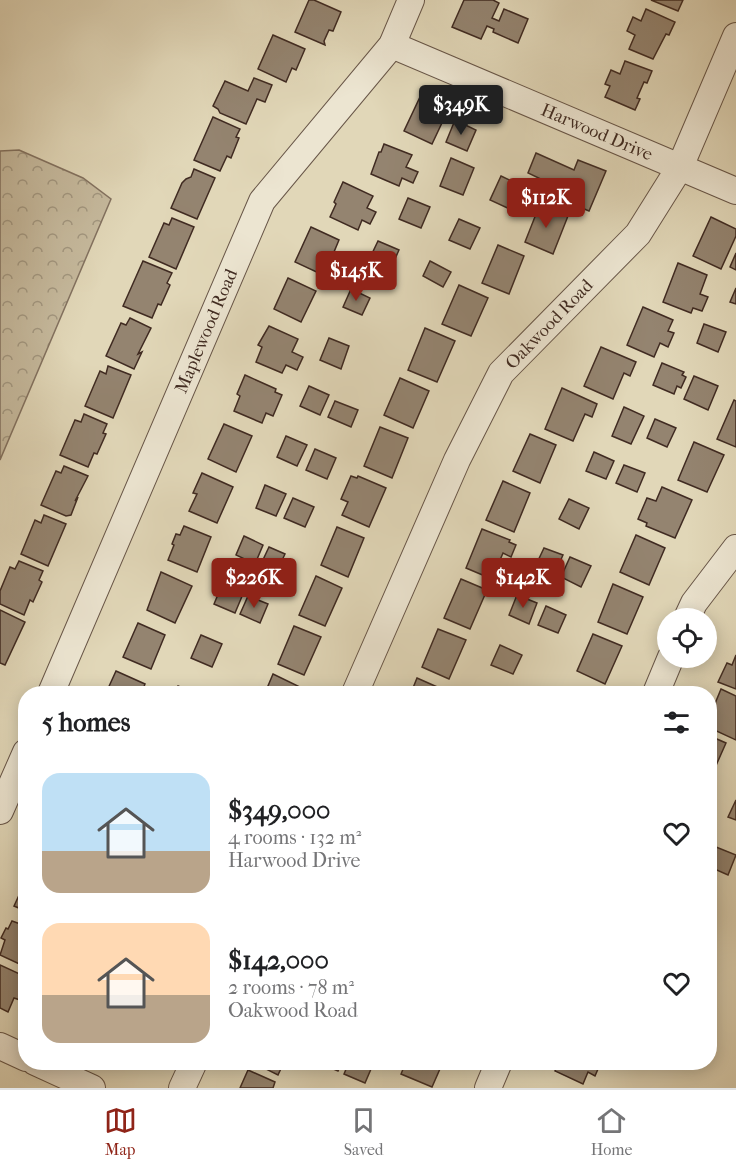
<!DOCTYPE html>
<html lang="en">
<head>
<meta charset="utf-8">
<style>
  body { margin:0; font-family:"IM FELL French Canon",serif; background:#f2f2f2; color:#202124; height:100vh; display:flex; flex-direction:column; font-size:22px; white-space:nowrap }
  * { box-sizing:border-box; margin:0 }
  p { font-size:20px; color:#757577 }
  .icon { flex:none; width:33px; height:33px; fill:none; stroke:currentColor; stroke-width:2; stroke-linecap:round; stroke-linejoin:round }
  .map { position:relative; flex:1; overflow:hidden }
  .sheet { position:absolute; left:18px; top:686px; width:699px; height:384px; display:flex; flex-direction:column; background:#fff; border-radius:24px; box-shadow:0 3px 15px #0003 }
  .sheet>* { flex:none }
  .controls { position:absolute; left:657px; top:608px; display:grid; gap:12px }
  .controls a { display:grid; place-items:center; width:60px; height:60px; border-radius:50%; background:#fff; box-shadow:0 3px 15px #0003; font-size:30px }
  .price { position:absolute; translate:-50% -51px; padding:0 14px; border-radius:6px; background:#8f2418; color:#fff; font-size:20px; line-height:39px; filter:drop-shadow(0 2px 3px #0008) }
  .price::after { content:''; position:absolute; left:50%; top:36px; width:18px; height:14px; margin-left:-9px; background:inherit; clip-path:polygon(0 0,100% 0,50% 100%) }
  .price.active { background:#222; color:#fff }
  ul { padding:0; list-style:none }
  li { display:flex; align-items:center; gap:18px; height:150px; padding:0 24px }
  li span { display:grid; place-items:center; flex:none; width:168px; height:120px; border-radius:18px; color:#555 }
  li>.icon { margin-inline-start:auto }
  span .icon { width:72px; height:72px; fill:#fffc; stroke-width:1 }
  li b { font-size:26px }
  h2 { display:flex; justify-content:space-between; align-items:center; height:72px; padding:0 24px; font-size:26px }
  .dock { display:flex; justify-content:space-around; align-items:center; height:84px; border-top:2px solid #e0e0e0; background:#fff; font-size:16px; color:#757577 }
  .dock a { display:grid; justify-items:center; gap:3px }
  .dock .active { color:#8f2418 }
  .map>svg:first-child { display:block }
</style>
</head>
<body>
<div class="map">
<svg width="736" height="1088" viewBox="0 0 736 1088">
  <defs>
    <pattern id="forest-crowns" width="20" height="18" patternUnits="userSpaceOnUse" patternTransform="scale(1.5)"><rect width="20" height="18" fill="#c6ba9e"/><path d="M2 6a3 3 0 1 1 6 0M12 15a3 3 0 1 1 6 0" fill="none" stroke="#a29780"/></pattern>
  </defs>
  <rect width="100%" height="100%" fill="#e1d7b8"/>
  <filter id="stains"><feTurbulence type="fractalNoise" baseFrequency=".00333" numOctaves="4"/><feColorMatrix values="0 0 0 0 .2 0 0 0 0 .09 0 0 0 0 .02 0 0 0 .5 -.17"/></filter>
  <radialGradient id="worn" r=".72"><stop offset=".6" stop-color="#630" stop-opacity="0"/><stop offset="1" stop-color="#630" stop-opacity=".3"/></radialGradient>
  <!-- forest -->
  <polygon fill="url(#forest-crowns)" stroke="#837260" stroke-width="1.5" points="19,150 83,178 111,199 0,460 0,151"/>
  <!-- building -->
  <g fill="#948470" stroke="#402b22" stroke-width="1.5">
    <polygon points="309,0 314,0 341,12 333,31 329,30 324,41 325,45 295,32"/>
    <polygon points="464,0 493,0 499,3 492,18 499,21 504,9 528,19 518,43 493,32 494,29 487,26 481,39 452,27"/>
    <polygon points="651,0 683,0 678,11"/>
    <polygon points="646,9 675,22 669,35 666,34 653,59 629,49 635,35 627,31 633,17 641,21"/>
    <polygon points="273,35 305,49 296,70 292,68 286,82 258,69"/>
    <polygon points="625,61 652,71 647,83 644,82 637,98 640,99 635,110 605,97 610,86 605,84 611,70 620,74"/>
    <polygon points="254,78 272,85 265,102 257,99 246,124 220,113 218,109 213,106 225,81 248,91"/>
    <polygon points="420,97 448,110 432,144 404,131"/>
    <polygon points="213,117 240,129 236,137 239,138 231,158 227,156 220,171 194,160"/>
    <polygon points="455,120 476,130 467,151 446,142"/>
    <polygon points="384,144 412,155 406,167 418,172 413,183 402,178 399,186 371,174 379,152 381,152"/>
    <polygon points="536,153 574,170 578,160 606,171 589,211 563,200 569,187 551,179 549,183 528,173"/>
    <polygon points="451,158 474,168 463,195 440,186"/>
    <polygon points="194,169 215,178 197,219 171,208 182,183 186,179 191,177"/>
    <polygon points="501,176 522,186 512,210 490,200"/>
    <polygon points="343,182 373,196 367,208 376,212 370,224 362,220 358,230 330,217 336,204 334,202"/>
    <polygon points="408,198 430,207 421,228 399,219"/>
    <polygon points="540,204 568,216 553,254 525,242"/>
    <polygon points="711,217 736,229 736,236 721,269 693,256"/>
    <polygon points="172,218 194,227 176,269 149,257 164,223 169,225"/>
    <polygon points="459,219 480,228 470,249 449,240"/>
    <polygon points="311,227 339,240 334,252 342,256 335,271 326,268 323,275 295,262"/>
    <polygon points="378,241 399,250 389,272 368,262"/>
    <polygon points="498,245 524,256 509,294 482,283"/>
    <polygon points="736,253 736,270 730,267"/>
    <polygon points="143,261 172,273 167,283 170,285 161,305 158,304 152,318 123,306"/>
    <polygon points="430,261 451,272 443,287 423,276"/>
    <polygon points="678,263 707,275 700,294 708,297 702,311 693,308 691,313 663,302"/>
    <polygon points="288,278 316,291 301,322 274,309"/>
    <polygon points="459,285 488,298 471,336 442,324"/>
    <polygon points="736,288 736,304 730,302"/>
    <polygon points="351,289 370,298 362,315 343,307"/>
    <polygon points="643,307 673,320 668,331 674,333 668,347 660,343 654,357 627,345"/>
    <polygon points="130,318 151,328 138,354 142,352 134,369 106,356 121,323 126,325"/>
    <polygon points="704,324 726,332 718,352 697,343"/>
    <polygon points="269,326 298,339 292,352 303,357 297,370 286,365 282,373 256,362 262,347 258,345"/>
    <polygon points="425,328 455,341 437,382 408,370"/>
    <polygon points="329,338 349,346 341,369 320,360"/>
    <polygon points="601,347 636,362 630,376 624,373 613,399 584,386"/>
    <polygon points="662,363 684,372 682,375 686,377 681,388 677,386 674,394 653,385"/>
    <polygon points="108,366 131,375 113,418 85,406 100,371 106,374"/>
    <polygon points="245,375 276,389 275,392 282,395 273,416 266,413 262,423 234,411 240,396 237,394"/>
    <polygon points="694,376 718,386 708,410 684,399"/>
    <polygon points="400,378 429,391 413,428 384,415"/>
    <polygon points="309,386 329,395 320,415 300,406"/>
    <polygon points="562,388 597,404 592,417 585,414 573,441 545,429"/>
    <polygon points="734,400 736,401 736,447 717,439"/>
    <polygon points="335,401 358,410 351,427 328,417"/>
    <polygon points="624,407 644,416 631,444 612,436"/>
    <polygon points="84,414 107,424 103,433 106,434 97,454 94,453 88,467 60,455 75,420 81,422"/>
    <polygon points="655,419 676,428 667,447 647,438"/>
    <polygon points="224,424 252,436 236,472 208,459"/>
    <polygon points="380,427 408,438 392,478 364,466"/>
    <polygon points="530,434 556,445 540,483 513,471"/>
    <polygon points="286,436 307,445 297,466 277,457"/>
    <polygon points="694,442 724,455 707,492 678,480"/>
    <polygon points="315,449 336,458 327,479 306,470"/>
    <polygon points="594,452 614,461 606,479 586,471"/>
    <polygon points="624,465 645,473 637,492 616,483"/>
    <polygon points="64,466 88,476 75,501 78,497 71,515 66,516 41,505 56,471 61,473"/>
    <polygon points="202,473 233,487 217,523 189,511 197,494 193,493"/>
    <polygon points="351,476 357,478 358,476 386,488 369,527 342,515 348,502 341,499"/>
    <polygon points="503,481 530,493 514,532 486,520"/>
    <polygon points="265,485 286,494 276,516 256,508"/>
    <polygon points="662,487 692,500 675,538 646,526 647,523 638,519 647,498 656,501"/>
    <polygon points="293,498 314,507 305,527 284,518"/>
    <polygon points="569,499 589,508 579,529 559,519"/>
    <polygon points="44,515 66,524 48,566 21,554 35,520 41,523"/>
    <polygon points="184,526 211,537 197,572 168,560 174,545 172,544 176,534 180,535"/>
    <polygon points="337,527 364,538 348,577 321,565"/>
    <polygon points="482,529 510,540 509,542 516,545 511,557 503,553 492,579 466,568"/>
    <polygon points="636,535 665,548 649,585 620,572"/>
    <polygon points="244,536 263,545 255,564 236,555"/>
    <polygon points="269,547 285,554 277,571 261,564"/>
    <polygon points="544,548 563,555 554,575 535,567"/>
    <polygon points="570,557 591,566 581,587 561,577"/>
    <polygon points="19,561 43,571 39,580 42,582 33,602 30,600 24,615 0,604 0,591 10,567 15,569"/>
    <polygon points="161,572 192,586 175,623 147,610"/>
    <polygon points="316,576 342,588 325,626 299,615"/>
    <polygon points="461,579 487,590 470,629 444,618"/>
    <polygon points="613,584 643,597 627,634 598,622"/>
    <polygon points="222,585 243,594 235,613 214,604"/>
    <polygon points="517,595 537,603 529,624 509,615"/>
    <polygon points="248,596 268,604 260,623 240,614"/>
    <polygon points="546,606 566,615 558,633 538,625"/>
    <polygon points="0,610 25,622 5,665 0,663"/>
    <polygon points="138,623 165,635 151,669 123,657"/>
    <polygon points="294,626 321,637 304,675 278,664"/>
    <polygon points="438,629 466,640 449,679 422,667"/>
    <polygon points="593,634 622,646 605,684 577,671"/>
    <polygon points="201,635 222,644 212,667 191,658"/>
    <polygon points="500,645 522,655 513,674 491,665"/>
    <polygon points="736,655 736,689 718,682 727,663 732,665"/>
    <polygon points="116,671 145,684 142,692 145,693 106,693"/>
    <polygon points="273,674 300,687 297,693 265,693"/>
    <polygon points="417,678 444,690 443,693 411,693"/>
    <polygon points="178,686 194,693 175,693"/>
    <polygon points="721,689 736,696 736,740 710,728 710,705 714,706"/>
    <polygon points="710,736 726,743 710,779"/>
    <polygon points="736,800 736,820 728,817"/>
    <polygon points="716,847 736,855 728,875 710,867 710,861"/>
    <polygon points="26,880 26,911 14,906"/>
    <polygon points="12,921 26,926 26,967 0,955 5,940 1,938 6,928 8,929"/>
    <polygon points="0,965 22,975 20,979 26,981 26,995 23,1001 14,998 8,1012 0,1008"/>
    <polygon points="120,1062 137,1062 135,1068"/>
    <polygon points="252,1062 284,1062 278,1075"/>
    <polygon points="317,1062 342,1062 338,1071"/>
    <polygon points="349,1062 374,1062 365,1083 344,1074"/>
    <polygon points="406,1062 443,1062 432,1087 401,1074"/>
    <polygon points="559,1062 601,1062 595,1076 588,1072 583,1084 555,1071"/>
    <polygon points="248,1070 275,1082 273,1088 240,1088"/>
  </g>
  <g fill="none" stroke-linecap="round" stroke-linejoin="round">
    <!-- minor casing -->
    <g stroke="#685648" stroke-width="28">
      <g id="minor">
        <polyline points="392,45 736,191"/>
        <polyline points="687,618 694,603 736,548"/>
        <polyline points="51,693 262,201 392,45 411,0"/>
        <polyline points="355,693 457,460 501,373 638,234 680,167 736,36"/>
        <polyline points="656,693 671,657"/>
        <polyline points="0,811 26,752"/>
        <polyline points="0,1046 26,1058"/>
        <polyline points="35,1062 92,1088"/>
        <polyline points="182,1088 194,1062"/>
        <polyline points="488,1088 499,1062"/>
      </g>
    </g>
    <!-- minor -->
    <use href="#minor" stroke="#ece5d1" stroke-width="26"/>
  </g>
  <g text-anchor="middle" stroke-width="5" stroke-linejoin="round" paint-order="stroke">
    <!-- street labels -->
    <g font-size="18" fill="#402b22" stroke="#ece5d1">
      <text transform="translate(597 132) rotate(23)" y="6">Harwood Drive</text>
      <text transform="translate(549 324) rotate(-46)" y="6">Oakwood Road</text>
      <text transform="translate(206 331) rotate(-67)" y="6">Maplewood Road</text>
    </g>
  </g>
  <rect width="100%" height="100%" filter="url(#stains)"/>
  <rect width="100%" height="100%" fill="url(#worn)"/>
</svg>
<div class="controls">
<a><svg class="icon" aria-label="locate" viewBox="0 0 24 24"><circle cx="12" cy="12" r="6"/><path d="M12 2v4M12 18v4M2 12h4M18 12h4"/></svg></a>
</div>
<b class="price active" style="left:461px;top:136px">$349K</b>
<b class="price" style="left:546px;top:229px">$112K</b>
<b class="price" style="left:356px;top:302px">$145K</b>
<b class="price" style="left:254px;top:609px">$226K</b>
<b class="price" style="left:523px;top:609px">$142K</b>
<section class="sheet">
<h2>5 homes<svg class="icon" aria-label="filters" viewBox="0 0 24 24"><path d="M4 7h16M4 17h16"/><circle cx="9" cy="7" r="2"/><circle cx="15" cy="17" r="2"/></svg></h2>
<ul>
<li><span style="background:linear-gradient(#bfe0f5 65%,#b9a48a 0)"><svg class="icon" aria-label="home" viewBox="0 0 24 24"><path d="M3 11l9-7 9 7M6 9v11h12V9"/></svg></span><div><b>$349,000</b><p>4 rooms · 132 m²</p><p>Harwood Drive</p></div><svg class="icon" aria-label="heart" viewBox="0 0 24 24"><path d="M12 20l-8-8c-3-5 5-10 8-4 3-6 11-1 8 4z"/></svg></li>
<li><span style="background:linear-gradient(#ffd9b3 60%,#b9a48a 0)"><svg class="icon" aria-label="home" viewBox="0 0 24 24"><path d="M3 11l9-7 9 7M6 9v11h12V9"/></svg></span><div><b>$142,000</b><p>2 rooms · 78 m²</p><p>Oakwood Road</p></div><svg class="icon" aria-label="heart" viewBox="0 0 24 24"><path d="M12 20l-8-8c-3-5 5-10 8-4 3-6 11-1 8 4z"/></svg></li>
</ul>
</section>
</div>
<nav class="dock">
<a class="active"><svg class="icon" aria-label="map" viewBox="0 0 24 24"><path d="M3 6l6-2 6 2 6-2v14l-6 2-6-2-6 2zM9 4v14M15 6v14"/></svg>Map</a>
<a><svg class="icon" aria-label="saved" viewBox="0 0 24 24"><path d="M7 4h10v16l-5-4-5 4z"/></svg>Saved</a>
<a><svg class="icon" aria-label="home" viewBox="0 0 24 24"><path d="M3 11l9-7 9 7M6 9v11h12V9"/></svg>Home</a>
</nav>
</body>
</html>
